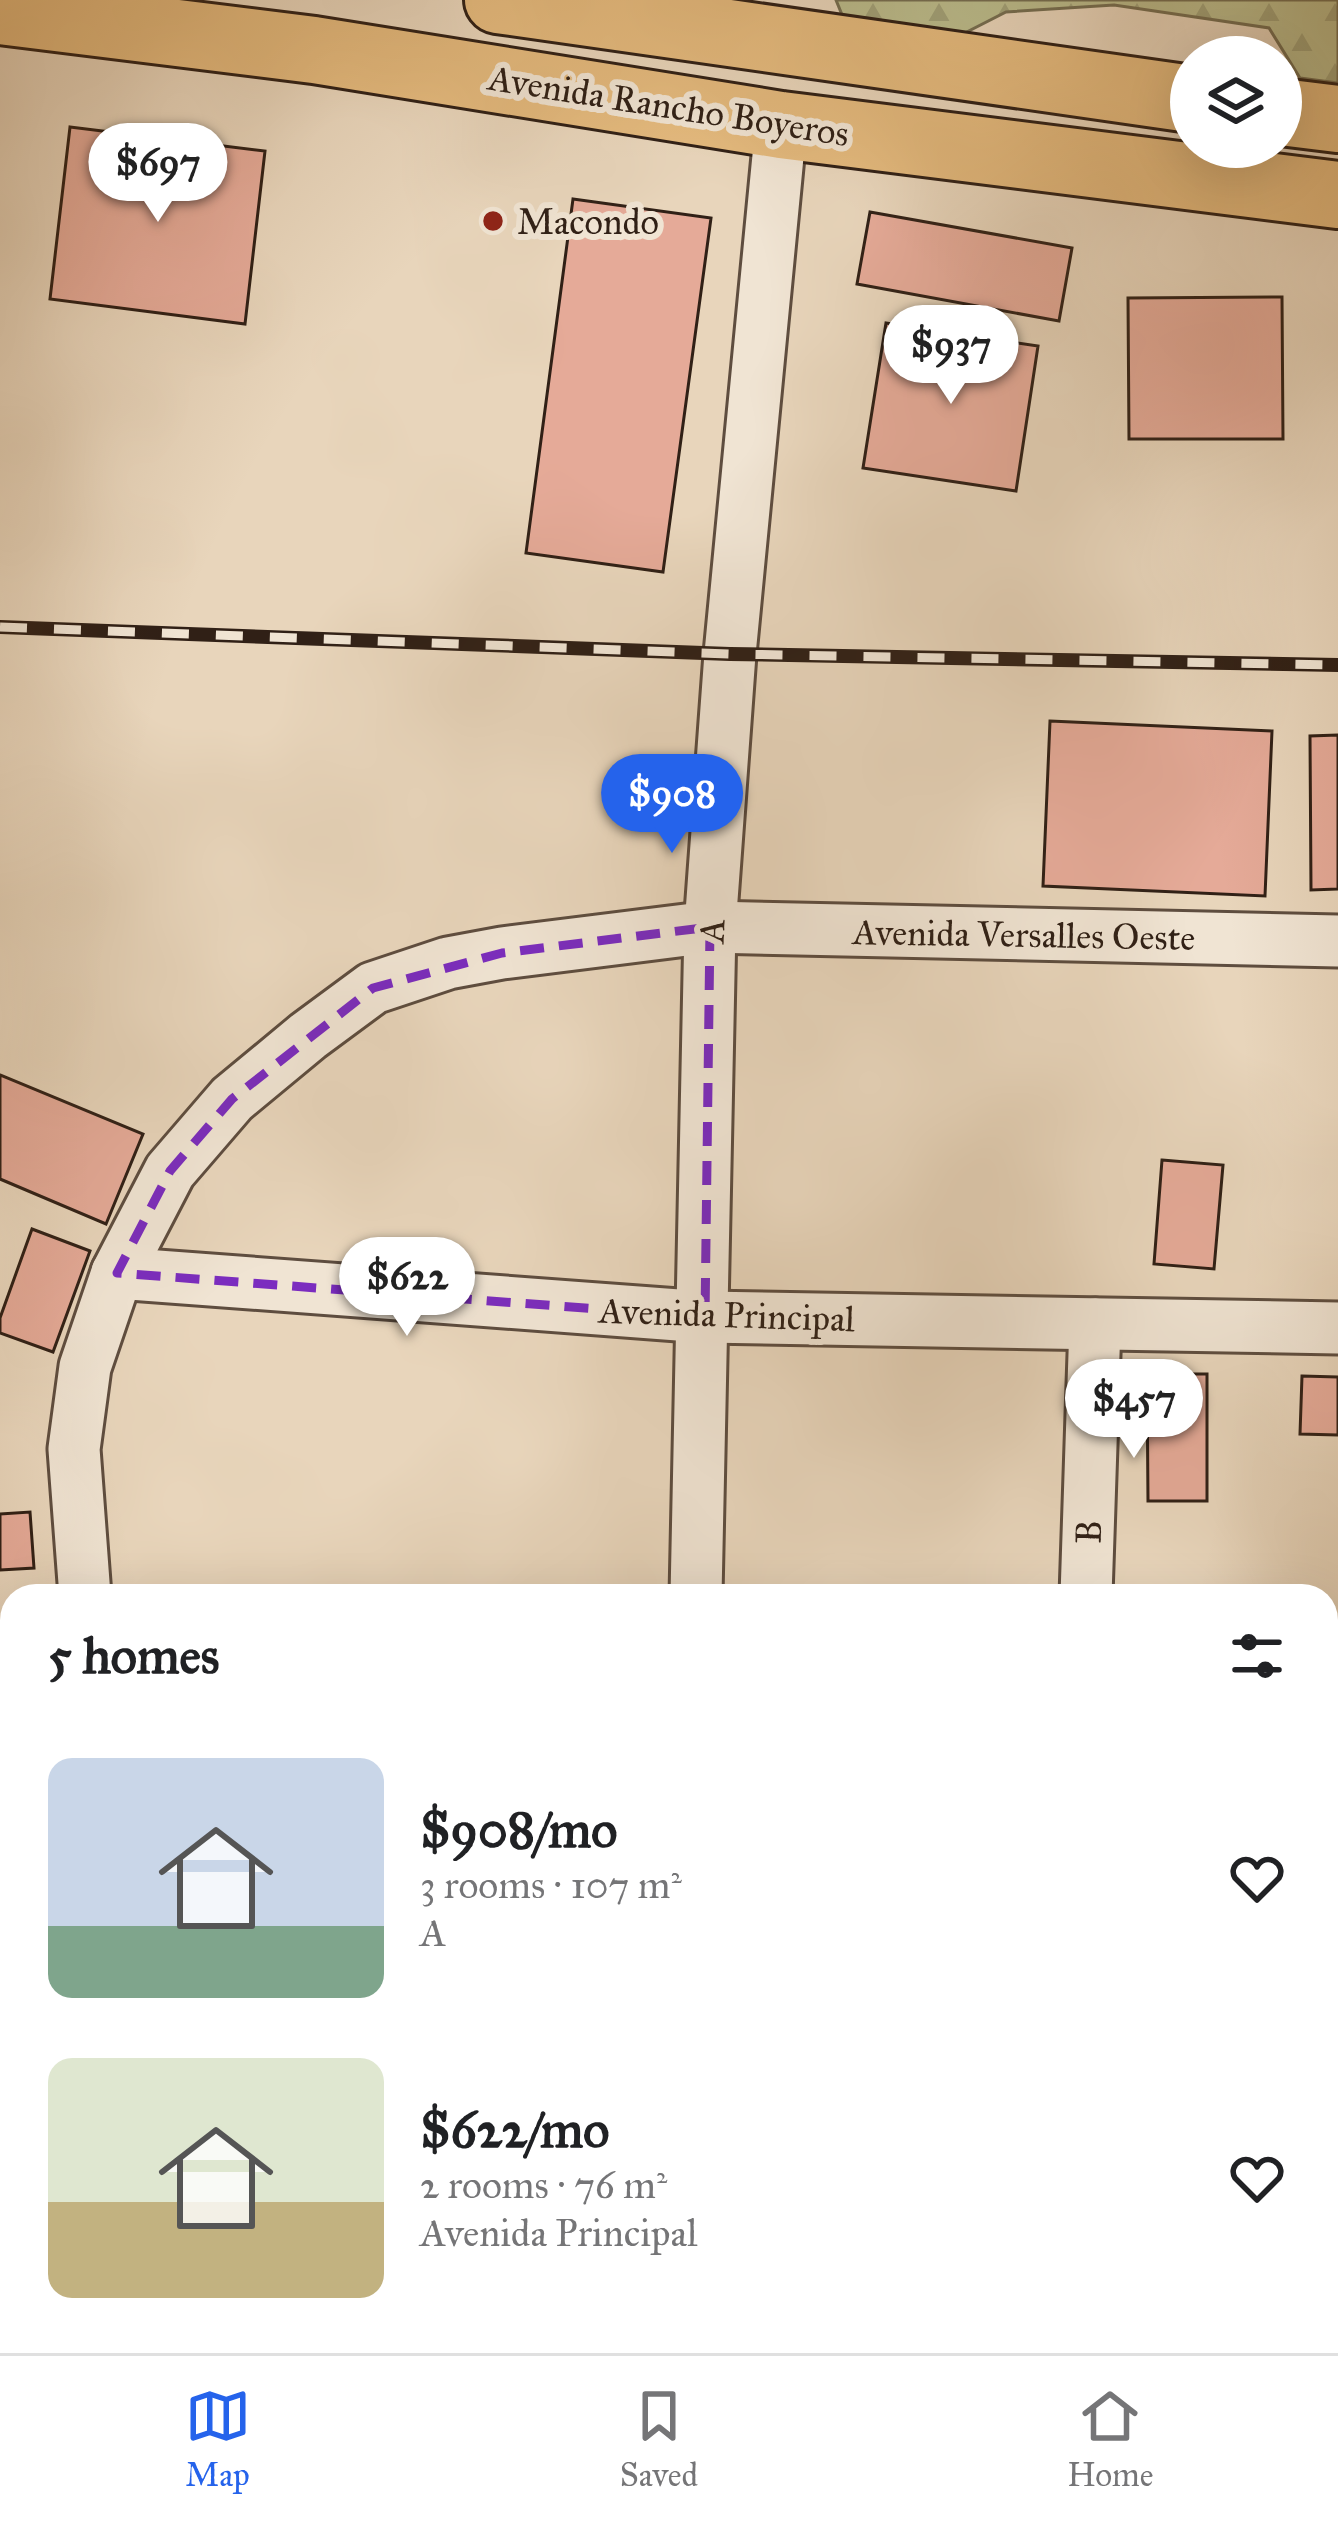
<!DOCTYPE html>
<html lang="en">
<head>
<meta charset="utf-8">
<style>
  body { margin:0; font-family:"IM FELL Great Primer",serif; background:#f6f6f6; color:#202124; height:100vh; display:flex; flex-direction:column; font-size:45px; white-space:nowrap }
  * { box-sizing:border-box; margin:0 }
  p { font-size:39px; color:#757577 }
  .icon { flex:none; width:66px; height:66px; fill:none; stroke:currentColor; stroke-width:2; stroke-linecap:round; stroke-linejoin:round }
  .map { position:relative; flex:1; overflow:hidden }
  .panel { position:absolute; left:0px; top:1584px; width:1338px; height:771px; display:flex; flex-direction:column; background:#fff; border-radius:36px 36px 0 0; box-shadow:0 12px 48px #0002 }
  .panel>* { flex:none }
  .fabs { position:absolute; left:1170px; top:36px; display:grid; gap:24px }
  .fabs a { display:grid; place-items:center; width:132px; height:132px; border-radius:50%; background:#fff; box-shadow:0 12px 48px #0002; font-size:60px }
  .price { position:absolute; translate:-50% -102px; padding:0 27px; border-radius:42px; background:#fff; color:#222; font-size:39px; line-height:78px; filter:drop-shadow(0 3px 6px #0008) }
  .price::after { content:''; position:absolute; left:50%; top:72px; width:36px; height:27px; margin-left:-18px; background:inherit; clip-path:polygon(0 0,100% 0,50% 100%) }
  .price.selected { background:#2563eb; color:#fff }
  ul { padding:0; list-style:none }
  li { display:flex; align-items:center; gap:36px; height:300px; padding:0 48px }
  li span { display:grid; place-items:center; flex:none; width:336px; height:240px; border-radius:24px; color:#555 }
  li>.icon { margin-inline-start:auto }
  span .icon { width:144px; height:144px; fill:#fffc; stroke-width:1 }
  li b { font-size:51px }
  h2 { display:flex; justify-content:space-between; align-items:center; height:144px; padding:0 48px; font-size:51px }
  .tab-bar { display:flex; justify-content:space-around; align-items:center; height:168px; border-top:3px solid #e0e0e0; background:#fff; font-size:33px; color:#757577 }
  .tab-bar a { display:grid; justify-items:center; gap:6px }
  .tab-bar .selected { color:#2563eb }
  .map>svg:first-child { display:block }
</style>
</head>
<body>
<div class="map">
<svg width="1338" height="2353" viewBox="0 0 1338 2353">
  <defs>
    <pattern id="forest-firs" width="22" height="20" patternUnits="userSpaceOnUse" patternTransform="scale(3)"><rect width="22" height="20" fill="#babc8d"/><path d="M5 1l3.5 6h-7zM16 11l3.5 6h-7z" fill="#a0a179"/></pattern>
  </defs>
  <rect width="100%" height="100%" fill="#e8d5bb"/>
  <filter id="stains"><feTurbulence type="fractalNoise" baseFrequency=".00167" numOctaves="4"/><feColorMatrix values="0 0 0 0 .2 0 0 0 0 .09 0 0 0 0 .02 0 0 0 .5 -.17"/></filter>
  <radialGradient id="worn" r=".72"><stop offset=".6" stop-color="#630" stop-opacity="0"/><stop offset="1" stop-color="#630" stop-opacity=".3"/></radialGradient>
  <!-- forest -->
  <polygon fill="url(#forest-firs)" stroke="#756e52" stroke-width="3" points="836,0 1338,0 1338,83 1300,78 1269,28 1114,5 1006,12 955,38 847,27"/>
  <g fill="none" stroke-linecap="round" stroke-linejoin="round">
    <!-- river -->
    <g stroke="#99b7b7" stroke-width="75">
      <polyline points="1326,2197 1338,2204"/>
      <polyline points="0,2227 12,2235"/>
      <polyline points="331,2343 419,2353"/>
      <polyline points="674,2353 734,2343"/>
    </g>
  </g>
  <!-- building -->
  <g fill="#e5aa98" stroke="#302016" stroke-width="3">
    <polygon points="70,127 265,151 245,324 50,299"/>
    <polygon points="573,199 711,218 663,572 526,553"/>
    <polygon points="870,212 1072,248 1059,321 857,284"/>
    <polygon points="1282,297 1283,439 1129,439 1128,298"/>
    <polygon points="886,323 1038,346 1016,491 863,468"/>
    <polygon points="1050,721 1272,731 1265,896 1043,886"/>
    <polygon points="1338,735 1338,889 1311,890 1310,736"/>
    <polygon points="0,1075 143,1134 106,1224 0,1179"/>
    <polygon points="1162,1160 1223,1165 1214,1269 1154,1264"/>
    <polygon points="32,1229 90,1251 53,1352 0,1333 0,1318"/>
    <polygon points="1147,1374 1207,1374 1207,1501 1148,1501"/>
    <polygon points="1302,1376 1338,1377 1338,1435 1300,1434"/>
    <polygon points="30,1512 34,1568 0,1570 0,1514"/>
  </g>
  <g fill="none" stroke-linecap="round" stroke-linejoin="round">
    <!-- street casing -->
    <g stroke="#5e4d3f" stroke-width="57">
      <g id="street">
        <polyline points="117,1273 705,1317 1338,1328"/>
        <polyline points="85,1596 74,1449 85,1367 117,1273 170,1171 232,1099 308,1036 373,988 448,963 502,953 710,927 1338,941"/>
        <polyline points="696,1596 710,927 730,654 781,125"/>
        <polyline points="1086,1596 1095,1324"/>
        <polyline points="686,2353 686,2343"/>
      </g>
    </g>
    <!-- highway casing -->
    <g stroke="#302016" stroke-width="72">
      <g id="highway">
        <polyline points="498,0 1191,99"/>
        <polyline points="0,11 314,50 781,125 1338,195"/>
        <polyline points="1281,112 1338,119"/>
      </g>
    </g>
    <!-- street -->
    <use href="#street" stroke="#f0e4d3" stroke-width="51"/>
    <!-- highway -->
    <use href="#highway" stroke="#e4ba7e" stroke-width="66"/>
    <!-- rail casing -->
    <g stroke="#302016" stroke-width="14">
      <polyline id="rail" points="0,627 730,654 1338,665"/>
    </g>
    <!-- rail -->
    <use href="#rail" stroke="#f0e4d3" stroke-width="9" stroke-dasharray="27" stroke-linecap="butt"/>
  </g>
  <!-- marked area -->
  <path fill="none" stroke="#7b2cbf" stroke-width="9" stroke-dasharray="24 15" stroke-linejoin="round" d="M710,927L705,1317L117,1273L170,1171L232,1099L373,988L502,953Z"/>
  <!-- markers -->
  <circle fill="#8f2418" stroke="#f0e4d3" stroke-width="4.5" cx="493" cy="221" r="12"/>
  <g text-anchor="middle" stroke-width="12" stroke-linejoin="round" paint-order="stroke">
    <!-- street labels -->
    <g font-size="36" fill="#302016" stroke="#f0e4d3">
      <text transform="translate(669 105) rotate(9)" y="13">Avenida Rancho Boyeros</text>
      <text transform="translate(711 931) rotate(-88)" y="13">A</text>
      <text transform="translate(1024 934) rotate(1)" y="13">Avenida Versalles Oeste</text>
      <text transform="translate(727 1314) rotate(2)" y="13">Avenida Principal</text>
      <text transform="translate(1088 1532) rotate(-88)" y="13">B</text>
    </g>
    <!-- poi labels -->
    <g font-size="36" fill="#302016" stroke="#f0e4d3" text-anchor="start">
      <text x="517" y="234">Macondo</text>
    </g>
  </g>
  <rect width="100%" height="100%" filter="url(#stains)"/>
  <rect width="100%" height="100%" fill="url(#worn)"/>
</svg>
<div class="fabs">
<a><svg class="icon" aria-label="layers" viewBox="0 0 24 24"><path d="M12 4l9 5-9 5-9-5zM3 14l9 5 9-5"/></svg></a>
</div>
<b class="price" style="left:158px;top:225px">$697</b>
<b class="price" style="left:951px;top:407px">$937</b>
<b class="price selected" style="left:672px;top:856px">$908</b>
<b class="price" style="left:407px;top:1339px">$622</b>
<b class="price" style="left:1134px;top:1461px">$457</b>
<section class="panel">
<h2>5 homes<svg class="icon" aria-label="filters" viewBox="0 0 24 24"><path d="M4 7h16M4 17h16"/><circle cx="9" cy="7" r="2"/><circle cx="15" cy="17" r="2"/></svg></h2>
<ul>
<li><span style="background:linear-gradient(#c9d6e8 70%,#7fa58c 0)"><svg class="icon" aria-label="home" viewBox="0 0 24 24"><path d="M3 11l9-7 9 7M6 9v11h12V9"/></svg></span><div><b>$908/mo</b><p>3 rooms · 107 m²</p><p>A</p></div><svg class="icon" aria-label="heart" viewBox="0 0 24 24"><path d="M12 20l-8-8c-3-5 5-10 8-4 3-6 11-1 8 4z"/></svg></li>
<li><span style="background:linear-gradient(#dfe7d0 60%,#c2b280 0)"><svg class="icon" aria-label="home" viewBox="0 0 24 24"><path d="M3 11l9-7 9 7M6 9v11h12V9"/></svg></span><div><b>$622/mo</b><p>2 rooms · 76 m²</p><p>Avenida Principal</p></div><svg class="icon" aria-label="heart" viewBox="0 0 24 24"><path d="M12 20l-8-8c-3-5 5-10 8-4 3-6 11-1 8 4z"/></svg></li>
</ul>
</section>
</div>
<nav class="tab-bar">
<a class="selected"><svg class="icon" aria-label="map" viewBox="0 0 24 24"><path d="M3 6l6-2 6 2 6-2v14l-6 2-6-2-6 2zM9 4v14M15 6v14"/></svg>Map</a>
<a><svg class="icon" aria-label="saved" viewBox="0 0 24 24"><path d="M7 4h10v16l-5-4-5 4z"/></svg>Saved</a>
<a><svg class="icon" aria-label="home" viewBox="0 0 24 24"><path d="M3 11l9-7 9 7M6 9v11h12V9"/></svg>Home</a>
</nav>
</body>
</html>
